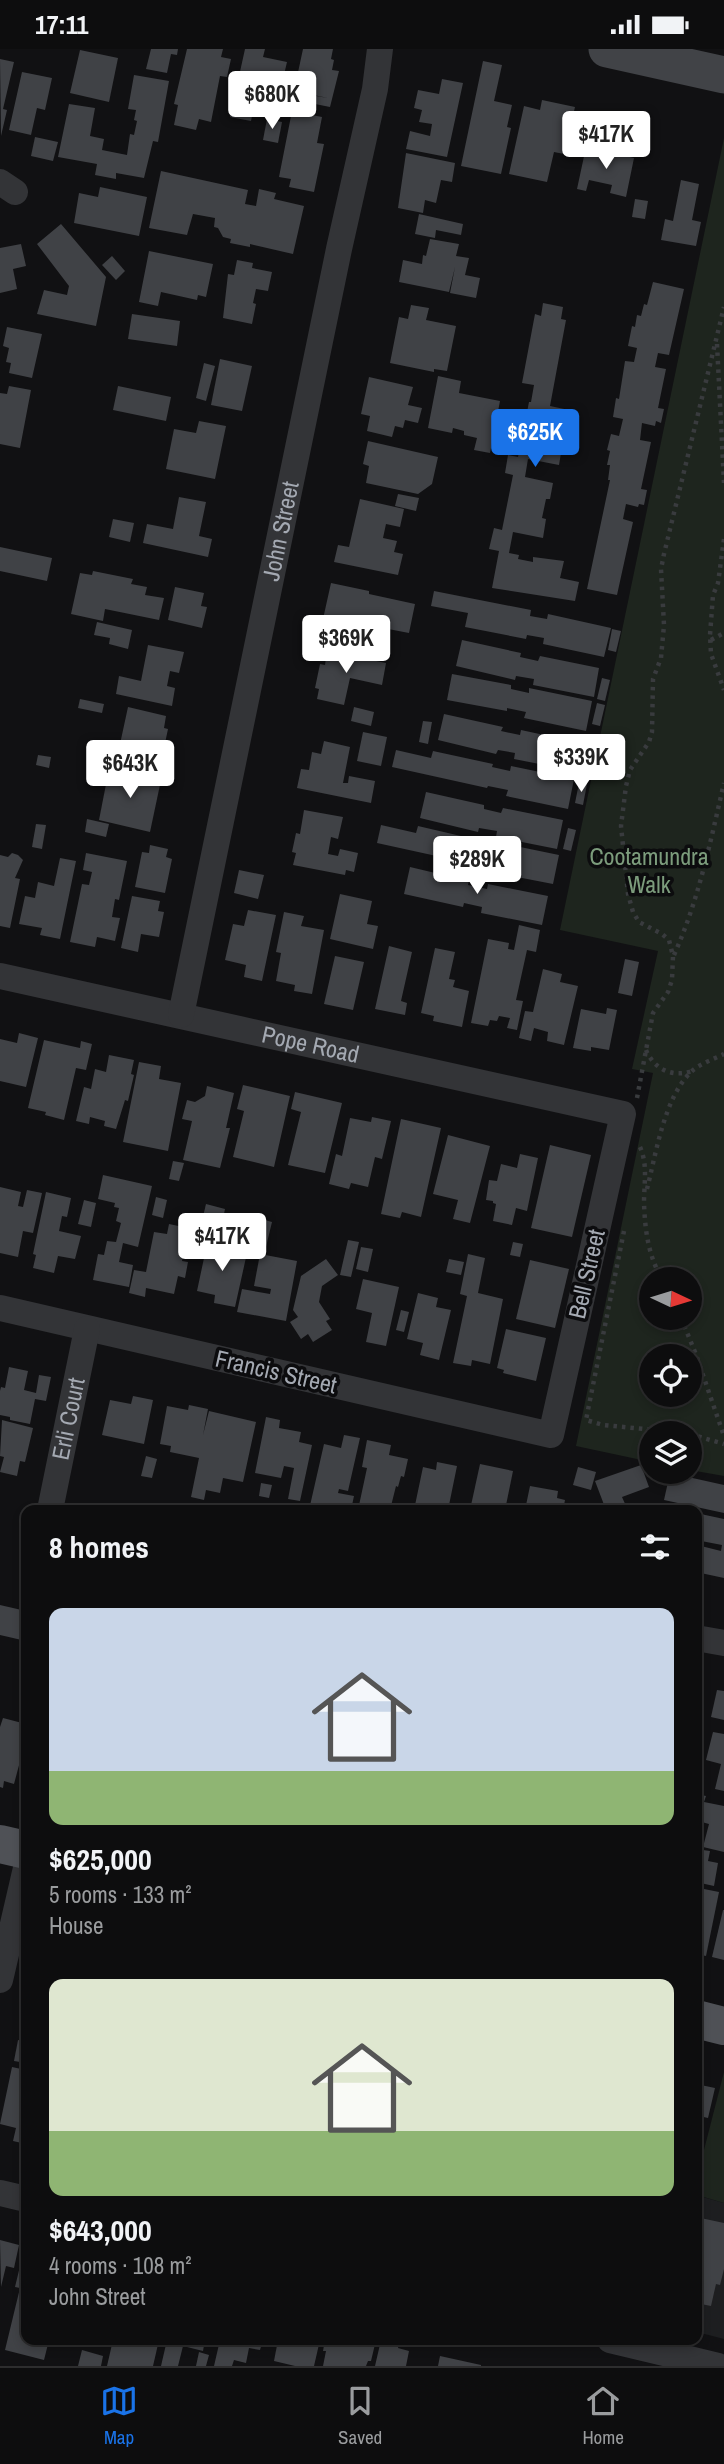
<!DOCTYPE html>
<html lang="en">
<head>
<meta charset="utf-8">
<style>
  body { margin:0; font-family:"Archivo Narrow",sans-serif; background:#1b1b1c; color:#f1f3f6; height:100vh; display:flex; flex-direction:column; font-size:26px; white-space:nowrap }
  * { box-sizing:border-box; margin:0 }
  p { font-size:23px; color:#9a9c9e }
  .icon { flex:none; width:38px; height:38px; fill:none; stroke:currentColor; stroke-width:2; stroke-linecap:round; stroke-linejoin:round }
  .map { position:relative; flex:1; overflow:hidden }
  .sheet { position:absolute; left:21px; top:1456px; width:681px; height:840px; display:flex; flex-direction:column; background:#0d0d0e; border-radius:14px; box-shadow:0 4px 10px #0003,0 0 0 2px #2d2d2e }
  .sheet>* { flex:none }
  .needle { width:46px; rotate:94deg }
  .tools { position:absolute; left:639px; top:1218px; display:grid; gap:14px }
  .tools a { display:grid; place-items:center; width:63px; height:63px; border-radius:50%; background:#0d0d0e; box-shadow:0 4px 10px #0003,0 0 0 2px #2d2d2e; font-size:35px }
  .price { position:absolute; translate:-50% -60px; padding:0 16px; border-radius:7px; background:#fff; color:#222; font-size:23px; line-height:46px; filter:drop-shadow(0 2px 4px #0008) }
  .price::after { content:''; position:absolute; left:50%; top:42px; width:21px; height:16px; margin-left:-10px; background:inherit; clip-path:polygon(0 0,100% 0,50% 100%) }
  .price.active { background:#1a73e8; color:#fff }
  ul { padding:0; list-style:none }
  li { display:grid; align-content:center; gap:14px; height:371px; padding:0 28px }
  li span { display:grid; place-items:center; height:217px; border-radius:14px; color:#555 }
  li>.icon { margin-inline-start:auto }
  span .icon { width:126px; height:126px; fill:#fffc; stroke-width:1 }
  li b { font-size:30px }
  h2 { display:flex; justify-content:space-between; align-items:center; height:84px; padding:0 28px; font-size:30px }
  .status { display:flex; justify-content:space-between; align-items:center; height:49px; padding:0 35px; background:#0d0d0e; direction:ltr }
  .status svg { height:19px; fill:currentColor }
  .menu { display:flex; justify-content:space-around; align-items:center; height:98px; border-top:2px solid #2d2d2e; background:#0d0d0e; font-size:19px; color:#9a9c9e }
  .menu a { display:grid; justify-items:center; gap:4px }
  .menu .active { color:#1a73e8 }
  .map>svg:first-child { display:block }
</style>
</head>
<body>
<div class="status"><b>17:11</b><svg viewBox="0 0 49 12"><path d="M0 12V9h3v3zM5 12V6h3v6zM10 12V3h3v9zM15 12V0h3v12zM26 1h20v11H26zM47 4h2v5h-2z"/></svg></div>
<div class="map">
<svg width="724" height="2317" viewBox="0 0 724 2317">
  <rect width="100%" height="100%" fill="#111113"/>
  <!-- built -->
  <polygon fill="#1d1e20" points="696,2146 724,2154 724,2290 697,2283"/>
  <!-- green -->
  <g fill="#1e251e" fill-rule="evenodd">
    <path d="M724,89V1427L690,1421V1384H651V1413L576,1397L653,1024L632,1020L658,902L560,881ZM690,1230V1269H651V1230ZM690,1307V1346H651V1307Z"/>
    <polygon points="724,2023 724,2154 697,2146 696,2132"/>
  </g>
  <!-- building -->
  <g fill="#404246">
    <polygon points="151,0 178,0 177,6 171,5 167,24 146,20"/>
    <polygon points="187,0 223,0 221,8 231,10 227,28 220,27 211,73 199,70 196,81 174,76 178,56 174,55"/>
    <polygon points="245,0 265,0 263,8 287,13 280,43 258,38 251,72 230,68"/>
    <polygon points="303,0 333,0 331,10 334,11 332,21 339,22 330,58 315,55 314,62 295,58 298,44 328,49 294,42"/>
    <polygon points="80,1 118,9 109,53 70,44"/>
    <polygon points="0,10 14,13 3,60 7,61 1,87"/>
    <polygon points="483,12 502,16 494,52 512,56 507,78 511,79 501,125 461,117"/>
    <polygon points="22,23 52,29 45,61 37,59 31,86 9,81"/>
    <polygon points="134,26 169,32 158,93 153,92 144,129 116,124 116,130 95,126 97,115 58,108 69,55 95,59 90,87 104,90 102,101 127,106 130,85 134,86 137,72 134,71 136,61 128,60"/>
    <polygon points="442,30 463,34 447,108 406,100 410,82 430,87 432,75 419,73 422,61 414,59 418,41 439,45"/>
    <polygon points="542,51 575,58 564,105 554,103 547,133 509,125 524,57 540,61"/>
    <polygon points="292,62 322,68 317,94 324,95 314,143 289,138 291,130 279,128"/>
    <polygon points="267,70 282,73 278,94 263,91"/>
    <polygon points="35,88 58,93 53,112 31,107"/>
    <polygon points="586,98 634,109 626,148 610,144 612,136 589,131 586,142 577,140"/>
    <polygon points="406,104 455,114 452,133 441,131 436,154 425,151 423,164 398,159"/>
    <polygon points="161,122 248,141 245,155 256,157 259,140 276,144 274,150 304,157 293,205 250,195 250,198 230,194 231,190 223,188 218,179 214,178 215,169 193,165 187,186 149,179"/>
    <polygon points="681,131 699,135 692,171 701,173 696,197 661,191 665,170 673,172"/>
    <polygon points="100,138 147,148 139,187 74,174 79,144 98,148"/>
    <polygon points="635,150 648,152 645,170 632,168"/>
    <polygon points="419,165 463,175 461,186 436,181 435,189 415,185"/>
    <polygon points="61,175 106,228 96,277 37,265 44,241 67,246 69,237 37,195"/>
    <polygon points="430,190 459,195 456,207 469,209 465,226 480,229 476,249 450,244 455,218 449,243 399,233 403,211 422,215 423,206 426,207"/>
    <polygon points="21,195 26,217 13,220 17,240 0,244 0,199"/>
    <polygon points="149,202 213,215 206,248 198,246 197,251 161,243 158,257 139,253"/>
    <polygon points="112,207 125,222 116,231 102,216"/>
    <polygon points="237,211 253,214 252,219 272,223 268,242 256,240 253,254 256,255 252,275 223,269 228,225 234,226"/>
    <polygon points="653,233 684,240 669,306 658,304 655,318 666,320 658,359 664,360 661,374 656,372 655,377 642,374 640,391 651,393 641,440 647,441 644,456 639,455 638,458 626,455 623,470 633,473 617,546 587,540 610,431 608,431 610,416 607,416 610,402 607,401 611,385 619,387 623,370 613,368 616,349 619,350 625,312 634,313 637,299 628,297 632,277 635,278 637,266 641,267 644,255 647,256"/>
    <polygon points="543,254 563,258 561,270 566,271 550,357 569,361 566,378 562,377 558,397 562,398 559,416 528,410 525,428 553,434 550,450 546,450 542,469 546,470 543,489 513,483 509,504 519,506 518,510 533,513 533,508 564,512 560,529 579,533 575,552 492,539 499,502 489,500 494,479 502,481 513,426 505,424 508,406 518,408 529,353 531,353 534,336 522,334 535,265 541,267"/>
    <polygon points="411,256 429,259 426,271 456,277 447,322 434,320 434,323 390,314 399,268 408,270"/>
    <polygon points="132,265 180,272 177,297 128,290"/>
    <polygon points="7,278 42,285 32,329 9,324 11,314 6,313 9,299 3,297"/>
    <polygon points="220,310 252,317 242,362 211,356"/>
    <polygon points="204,314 215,317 206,352 196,349"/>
    <polygon points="438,327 461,332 459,344 500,352 490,404 474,401 477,389 464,386 464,382 453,379 452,384 428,379"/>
    <polygon points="369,328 413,338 408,356 422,359 418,374 405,371 403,379 395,377 392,388 367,382 370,367 361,365"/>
    <polygon points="9,337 31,341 20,399 0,395 0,344 7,345"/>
    <polygon points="118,337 171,348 166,372 113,361"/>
    <polygon points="199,372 226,377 215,430 166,420 174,380 196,384"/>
    <polygon points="368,392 438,408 432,435 418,445 366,434 369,417 363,415"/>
    <polygon points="398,445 419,449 416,462 395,457"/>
    <polygon points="179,448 206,453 199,487 212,490 208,508 143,494 147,475 173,480"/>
    <polygon points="360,450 404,460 400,478 386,475 383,489 397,492 394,503 403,505 398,526 334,513 338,496 349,498"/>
    <polygon points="113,470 134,474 130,493 109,488"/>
    <polygon points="0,498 52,509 47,532 0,522"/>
    <polygon points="93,522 133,530 131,535 147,538 145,546 164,549 159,571 105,560 103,572 71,565 80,524 92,526"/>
    <polygon points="331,534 369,542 369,545 415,555 409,584 383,579 381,589 351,582 352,576 323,570"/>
    <polygon points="175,538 204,544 201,557 207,558 202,579 168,571"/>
    <polygon points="434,542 531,561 530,567 547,570 548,565 611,579 604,608 543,595 544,589 527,586 526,590 465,578 468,564 431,557"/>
    <polygon points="97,573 132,581 128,600 109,595 110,589 94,586"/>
    <polygon points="612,580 621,582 616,603 608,601"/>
    <polygon points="462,591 521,604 520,608 538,612 540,607 599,619 594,648 533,636 534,630 516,627 515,631 456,617"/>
    <polygon points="148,596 184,603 179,624 170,622 167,637 175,639 172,657 116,645 119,627 141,632"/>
    <polygon points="327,602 386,614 382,636 350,629 344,656 317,650 319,640 315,639 320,615 325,616"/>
    <polygon points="452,625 511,636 511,640 529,644 529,639 592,652 586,682 524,669 526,663 507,659 507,662 447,651"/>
    <polygon points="602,629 610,631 605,652 597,650"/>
    <polygon points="80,650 104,655 102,664 78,659"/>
    <polygon points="597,654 605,656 600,677 592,675"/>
    <polygon points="128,658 166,667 164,679 168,680 164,699 159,697 154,718 117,709"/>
    <polygon points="354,658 374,663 371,677 351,672"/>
    <polygon points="444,665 503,678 501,682 520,686 521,681 581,694 575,722 514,710 515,704 498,701 496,705 438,691"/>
    <polygon points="423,672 432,673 428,695 419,693"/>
    <polygon points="363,683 387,688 381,717 357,712"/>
    <polygon points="324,692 350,698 343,734 348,734 349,727 375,732 371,754 297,739 301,720 309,721 312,703 321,705"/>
    <polygon points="90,701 108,704 106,715 87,711"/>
    <polygon points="396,701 431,709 433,702 493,715 492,718 510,722 511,717 574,730 568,760 506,747 508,741 488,737 487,739 392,718"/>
    <polygon points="586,705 593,707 588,728 581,726"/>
    <polygon points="38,706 51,708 49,719 36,716"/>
    <polygon points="109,720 161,731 150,783 99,771"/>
    <polygon points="579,734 587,735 583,756 575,754"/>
    <polygon points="426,743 484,756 484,760 501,764 503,759 563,771 557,800 496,788 497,782 479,779 478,783 420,769"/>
    <polygon points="304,761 343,768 338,790 331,788 328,805 338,807 340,800 358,804 354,823 346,821 345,826 293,816 296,804 292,803 296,784 300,785"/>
    <polygon points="87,770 109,775 106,788 85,783"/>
    <polygon points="36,775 46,776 42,800 32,798"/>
    <polygon points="381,776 416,784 418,777 478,791 477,794 495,798 496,793 559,806 553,835 491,823 492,817 473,813 473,815 377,794"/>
    <polygon points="568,779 576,781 571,802 563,800"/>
    <polygon points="150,796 168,800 166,808 172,810 165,844 135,838 142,803 149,804"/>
    <polygon points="12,804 18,806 23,811 15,829 20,830 10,879 0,877 0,806 8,808"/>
    <polygon points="86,804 127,812 119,851 115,850 112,868 120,869 115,892 97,888 95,898 70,893 82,835 89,836 92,823 83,821"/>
    <polygon points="60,809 76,812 60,890 40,886 42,879 19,875 25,847 35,849 38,833 54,837"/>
    <polygon points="410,818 469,832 468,836 487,840 488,835 548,847 542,876 481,864 482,858 464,854 463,858 404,845"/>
    <polygon points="239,821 264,826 258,850 234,844"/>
    <polygon points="340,845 372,852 367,875 378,877 373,900 330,890"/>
    <polygon points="132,847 160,852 158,862 164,863 159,888 141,885 138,903 121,899"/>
    <polygon points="248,861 276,866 262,932 244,928 246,916 225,911 233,875 244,877"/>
    <polygon points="284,863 304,867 301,877 324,881 312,945 294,942 295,936 276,932 281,904 276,903"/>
    <polygon points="519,876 540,881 536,903 527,901 516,951 523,952 517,981 507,979 510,969 499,967 497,972 490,971 488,977 471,974 488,890 509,894 508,900 514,901"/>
    <polygon points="389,897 412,903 401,952 407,954 405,966 375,960"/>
    <polygon points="435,899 455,903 449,930 455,931 453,938 469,942 462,978 433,972 434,967 421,964"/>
    <polygon points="335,907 364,913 353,961 324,955"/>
    <polygon points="625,910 639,913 632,947 618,944"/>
    <polygon points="543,920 562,925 560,933 578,937 564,996 547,992 548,983 534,979 531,992 519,989 525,962 533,963"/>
    <polygon points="607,959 617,961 609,1001 591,998 591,1002 573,999 581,960 606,965"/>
    <polygon points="19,984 38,989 26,1038 0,1032 0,990 17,994"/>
    <polygon points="44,991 80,999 81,992 92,995 86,1021 76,1019 64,1071 45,1066 46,1063 28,1059"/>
    <polygon points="109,1006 134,1011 131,1025 134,1026 128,1052 125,1051 116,1080 104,1077 105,1072 90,1068 89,1075 76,1072 84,1038 91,1040 95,1020 106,1023"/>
    <polygon points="139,1013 161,1017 159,1030 181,1034 168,1102 123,1093"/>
    <polygon points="243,1036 290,1047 274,1118 233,1108 244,1062 237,1060"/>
    <polygon points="207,1037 234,1044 226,1079 230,1079 220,1119 183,1111 192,1072 182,1070 187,1051 195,1053 205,1047"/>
    <polygon points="295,1043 342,1054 325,1124 288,1116 301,1063 291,1060"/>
    <polygon points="372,1068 391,1072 382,1110 375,1108 368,1138 351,1134 349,1140 329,1135 336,1105 342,1107 350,1069 371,1073"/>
    <polygon points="401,1070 441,1079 421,1168 402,1163 400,1169 381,1165"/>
    <polygon points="448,1086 490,1097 470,1174 453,1170 458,1151 433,1145"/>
    <polygon points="550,1096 591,1106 572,1188 531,1179"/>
    <polygon points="520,1105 538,1109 527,1162 516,1159 512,1176 493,1172 496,1155 493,1154 493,1152 486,1151 489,1131 497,1132 501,1115 517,1119"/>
    <polygon points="173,1112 184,1114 179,1132 169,1130"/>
    <polygon points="103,1126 152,1137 138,1198 123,1194 119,1213 133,1216 129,1238 93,1231 98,1205 104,1206 107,1192 116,1193 121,1174 116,1172 119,1159 114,1158 115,1154 98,1150"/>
    <polygon points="0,1138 21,1143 18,1157 23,1158 27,1141 42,1144 33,1184 23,1182 18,1208 0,1204"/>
    <polygon points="46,1143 71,1149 67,1168 62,1167 59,1182 81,1187 75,1210 58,1207 54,1224 33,1219 36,1206 33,1205"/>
    <polygon points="156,1148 167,1151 163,1169 152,1166"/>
    <polygon points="84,1151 96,1154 91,1178 78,1175"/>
    <polygon points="206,1155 225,1160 220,1184 200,1180"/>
    <polygon points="261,1170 272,1173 265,1202 254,1199"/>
    <polygon points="169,1175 188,1179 182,1212 188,1213 185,1229 178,1227 174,1245 146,1239 145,1248 129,1244 134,1221 146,1223 154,1183 167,1185"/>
    <polygon points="348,1191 359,1193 351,1228 340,1226"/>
    <polygon points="513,1193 523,1195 520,1208 510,1206"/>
    <polygon points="218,1194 237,1198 237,1201 247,1204 235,1258 214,1254 215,1246 197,1242 207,1195 217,1198"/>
    <polygon points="361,1198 373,1200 368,1223 356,1220"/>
    <polygon points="260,1205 297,1212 286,1272 237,1263 242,1240 270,1245 271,1240 254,1237"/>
    <polygon points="468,1205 485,1209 478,1244 503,1250 490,1315 472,1311 471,1317 453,1314 467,1247 460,1245"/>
    <polygon points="326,1210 338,1226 322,1237 319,1253 330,1270 326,1272 332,1281 313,1293 308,1285 301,1290 290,1273 298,1268 293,1261 301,1227"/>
    <polygon points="449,1210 464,1213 461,1226 446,1223"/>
    <polygon points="530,1211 569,1220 555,1279 516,1270"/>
    <polygon points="363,1230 399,1238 386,1297 366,1293 372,1264 356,1260"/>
    <polygon points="418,1244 438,1249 436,1258 451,1261 439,1311 420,1306 423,1294 407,1290"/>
    <polygon points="401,1261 409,1263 404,1283 396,1281"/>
    <polygon points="506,1280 546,1289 536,1332 503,1324 504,1321 497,1319"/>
    <polygon points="9,1318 28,1322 24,1341 36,1344 39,1326 51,1328 46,1352 35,1350 30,1375 10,1371 10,1368 0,1366 0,1342 1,1338 5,1339"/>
    <polygon points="133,1347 153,1351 144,1395 102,1386 110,1351 131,1355"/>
    <polygon points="189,1356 208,1360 203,1386 209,1362 256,1373 243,1433 223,1429 220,1444 206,1441 204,1451 191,1448 199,1409 170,1403 171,1397 160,1395 167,1357 188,1361"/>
    <polygon points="266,1368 280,1371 279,1379 301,1383 299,1393 312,1396 300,1452 288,1450 294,1419 284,1417 281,1429 255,1424"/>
    <polygon points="2,1371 33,1379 25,1413 20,1412 17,1427 0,1423 4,1408 0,1407"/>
    <polygon points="344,1386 360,1389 348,1442 339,1440 338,1444 354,1447 351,1461 309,1461 324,1395 341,1399"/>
    <polygon points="367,1391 391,1396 389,1406 408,1410 404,1428 401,1427 398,1438 396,1437 391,1457 405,1461 358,1461 367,1419 362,1418"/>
    <polygon points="146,1407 157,1410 152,1429 141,1427"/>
    <polygon points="437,1413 457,1417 448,1461 414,1461 423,1418 436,1421"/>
    <polygon points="480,1415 513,1422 505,1461 470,1461"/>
    <polygon points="641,1416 649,1438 622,1448 626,1457 606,1461 595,1432"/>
    <polygon points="578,1418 596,1423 591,1441 573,1436"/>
    <polygon points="670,1424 724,1436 724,1464 664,1451"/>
    <polygon points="261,1434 272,1436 269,1449 259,1447"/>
    <polygon points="530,1437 558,1442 557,1449 565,1451 563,1461 525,1461"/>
    <polygon points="696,1464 724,1470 724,1529 696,1523 697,1496 721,1502 722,1496 696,1491"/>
    <polygon points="0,1556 26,1562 26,1592 0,1586"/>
    <polygon points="717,1641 724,1642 724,1671 711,1668"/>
    <polygon points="3,1669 26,1675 26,1690 14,1735 4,1732 3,1739 0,1738 0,1678"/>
    <polygon points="713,1683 724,1685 724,1742 715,1740 721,1715 706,1711"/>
    <polygon points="696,1745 706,1747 704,1753 724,1757 724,1803 703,1798 709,1775 698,1772 701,1758 696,1757"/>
    <polygon points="696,1800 710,1802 708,1812 718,1814 714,1837 696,1833"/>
    <polygon points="699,1839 719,1843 706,1907 696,1905 696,1850"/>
    <polygon points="723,1861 724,1861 724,1911 712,1908"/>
    <polygon points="18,1991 26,1993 26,2014 14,2012"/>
    <polygon points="12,2018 26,2021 26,2095 13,2092 16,2079 0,2075"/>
    <polygon points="696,2035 715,2039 708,2069 699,2067 698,2074"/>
    <polygon points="696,2168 724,2174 724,2220 720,2236 716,2235 711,2257 696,2254"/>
    <polygon points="0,2191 19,2196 14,2219 6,2217 1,2238"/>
    <polygon points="21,2213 26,2214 26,2291 49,2291 44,2311 5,2301 20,2239 15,2238"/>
    <polygon points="113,2291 159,2291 153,2317 107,2317"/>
    <polygon points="167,2291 205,2291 203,2302 183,2297 178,2317 161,2317"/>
    <polygon points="220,2291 263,2291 260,2301 249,2299 246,2314 234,2311 232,2317 214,2317"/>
    <polygon points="278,2291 320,2291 314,2317 295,2317 274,2312"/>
    <polygon points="325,2291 376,2291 371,2312 368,2312 366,2317 323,2317 326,2302 323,2302"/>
    <polygon points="381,2291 400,2291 398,2299 409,2302 406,2317 375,2317"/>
    <polygon points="82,2301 103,2307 101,2317 78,2317"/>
    <polygon points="199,2303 209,2306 206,2317 196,2317"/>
    <polygon points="440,2307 481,2316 481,2317 438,2317"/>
  </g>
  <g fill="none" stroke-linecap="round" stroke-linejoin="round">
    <!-- path -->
    <g stroke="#393b3e" stroke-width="4.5" stroke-dasharray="3.5 5" stroke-linecap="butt">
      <polyline points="717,295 724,434"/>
      <polyline points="724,490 718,534 713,546 710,586 711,605 724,641"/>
      <polyline points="711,591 724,584"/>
      <path d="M674,906C699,850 710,794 724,734"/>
      <path d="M646,1001C654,1020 672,1029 692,1022"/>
      <polyline points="637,1049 653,964 668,943 672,931 673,907 669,891 662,885 639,873 633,863 628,845 621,777 626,737 630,721 649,693 652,683 653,630 661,609 664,576 661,520 664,505 724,258"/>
      <path d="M640,1098C648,1116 644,1134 644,1154C645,1181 648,1206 662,1230"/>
      <path d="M647,1140C656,1105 664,1049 691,1023C699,1015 714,1010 724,1005"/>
      <polyline points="624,1182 586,1371 603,1376 685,1384"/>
      <polyline points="681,1269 695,1303 724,1387"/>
      <polyline points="690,1385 724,1395"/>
    </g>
    <!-- minor -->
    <g stroke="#333437" stroke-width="26">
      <polyline points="0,133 15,143"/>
      <path id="s1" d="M0,927L623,1065L551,1386L0,1259"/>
      <path id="s2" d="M181,966L339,200L375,40L380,0"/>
      <path id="s3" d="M50,1461L87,1280"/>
      <polyline points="696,1589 724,1594"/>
      <polyline points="0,1931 26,1819"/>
      <polyline points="0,2144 26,2150"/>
      <polyline points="610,2291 718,2317"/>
    </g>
    <!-- secondary -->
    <polyline stroke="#414347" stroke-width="37" points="607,0 724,26"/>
    <!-- primary -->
    <g stroke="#4f5156" stroke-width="38">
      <polyline points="0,1795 26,1801"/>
      <polyline points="696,1970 724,1977"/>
    </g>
  </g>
  <g text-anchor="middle" stroke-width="7" stroke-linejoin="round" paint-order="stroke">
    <!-- street labels -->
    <g font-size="24" fill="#a4a9b2" stroke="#0c0c0e">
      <text dy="8" stroke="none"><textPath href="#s2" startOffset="494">John Street</textPath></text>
      <text dy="8" stroke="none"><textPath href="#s1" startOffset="318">Pope Road</textPath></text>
      <text transform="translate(587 1225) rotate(-77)" y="8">Bell Street</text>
      <text transform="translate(276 1323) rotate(13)" y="8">Francis Street</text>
      <text dy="8" stroke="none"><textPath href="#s3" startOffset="93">Erli Court</textPath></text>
    </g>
    <!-- park labels -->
    <g font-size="24" fill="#7c9c7c" stroke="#0c0c0e">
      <text x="649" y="816">Cootamundra<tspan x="649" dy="28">Walk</tspan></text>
    </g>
  </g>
</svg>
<div class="tools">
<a><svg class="needle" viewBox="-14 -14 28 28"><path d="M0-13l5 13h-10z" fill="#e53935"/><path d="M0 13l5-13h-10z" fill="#9a9c9e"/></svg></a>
<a><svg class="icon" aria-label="locate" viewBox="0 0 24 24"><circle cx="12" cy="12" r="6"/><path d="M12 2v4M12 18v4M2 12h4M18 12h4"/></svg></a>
<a><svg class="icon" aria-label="layers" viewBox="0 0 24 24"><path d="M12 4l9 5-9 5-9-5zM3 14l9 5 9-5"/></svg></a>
</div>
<b class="price" style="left:272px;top:82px">$680K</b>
<b class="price" style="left:606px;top:122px">$417K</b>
<b class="price active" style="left:535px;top:420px">$625K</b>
<b class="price" style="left:346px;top:626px">$369K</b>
<b class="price" style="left:581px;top:745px">$339K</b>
<b class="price" style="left:130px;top:751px">$643K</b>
<b class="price" style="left:477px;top:847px">$289K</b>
<b class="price" style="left:222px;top:1224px">$417K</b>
<section class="sheet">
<h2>8 homes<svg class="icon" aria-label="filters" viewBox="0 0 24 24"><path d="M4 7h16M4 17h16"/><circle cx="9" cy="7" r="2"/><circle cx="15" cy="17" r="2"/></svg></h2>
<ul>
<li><span style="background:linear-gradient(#c9d6e8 75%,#8fb573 0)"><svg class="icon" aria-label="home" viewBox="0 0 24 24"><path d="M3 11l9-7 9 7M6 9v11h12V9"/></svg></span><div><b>$625,000</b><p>5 rooms · 133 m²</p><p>House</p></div></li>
<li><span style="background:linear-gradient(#dfe7d0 70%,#8fb573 0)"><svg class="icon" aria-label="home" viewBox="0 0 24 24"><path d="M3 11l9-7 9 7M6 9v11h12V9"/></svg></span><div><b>$643,000</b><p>4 rooms · 108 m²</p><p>John Street</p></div></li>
</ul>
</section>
</div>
<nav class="menu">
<a class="active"><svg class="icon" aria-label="map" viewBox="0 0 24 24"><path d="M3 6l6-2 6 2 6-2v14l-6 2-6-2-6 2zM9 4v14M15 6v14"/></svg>Map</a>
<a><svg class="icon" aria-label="saved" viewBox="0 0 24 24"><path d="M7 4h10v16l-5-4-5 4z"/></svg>Saved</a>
<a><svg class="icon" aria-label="home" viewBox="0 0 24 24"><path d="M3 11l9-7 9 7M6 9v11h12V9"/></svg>Home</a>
</nav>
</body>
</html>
